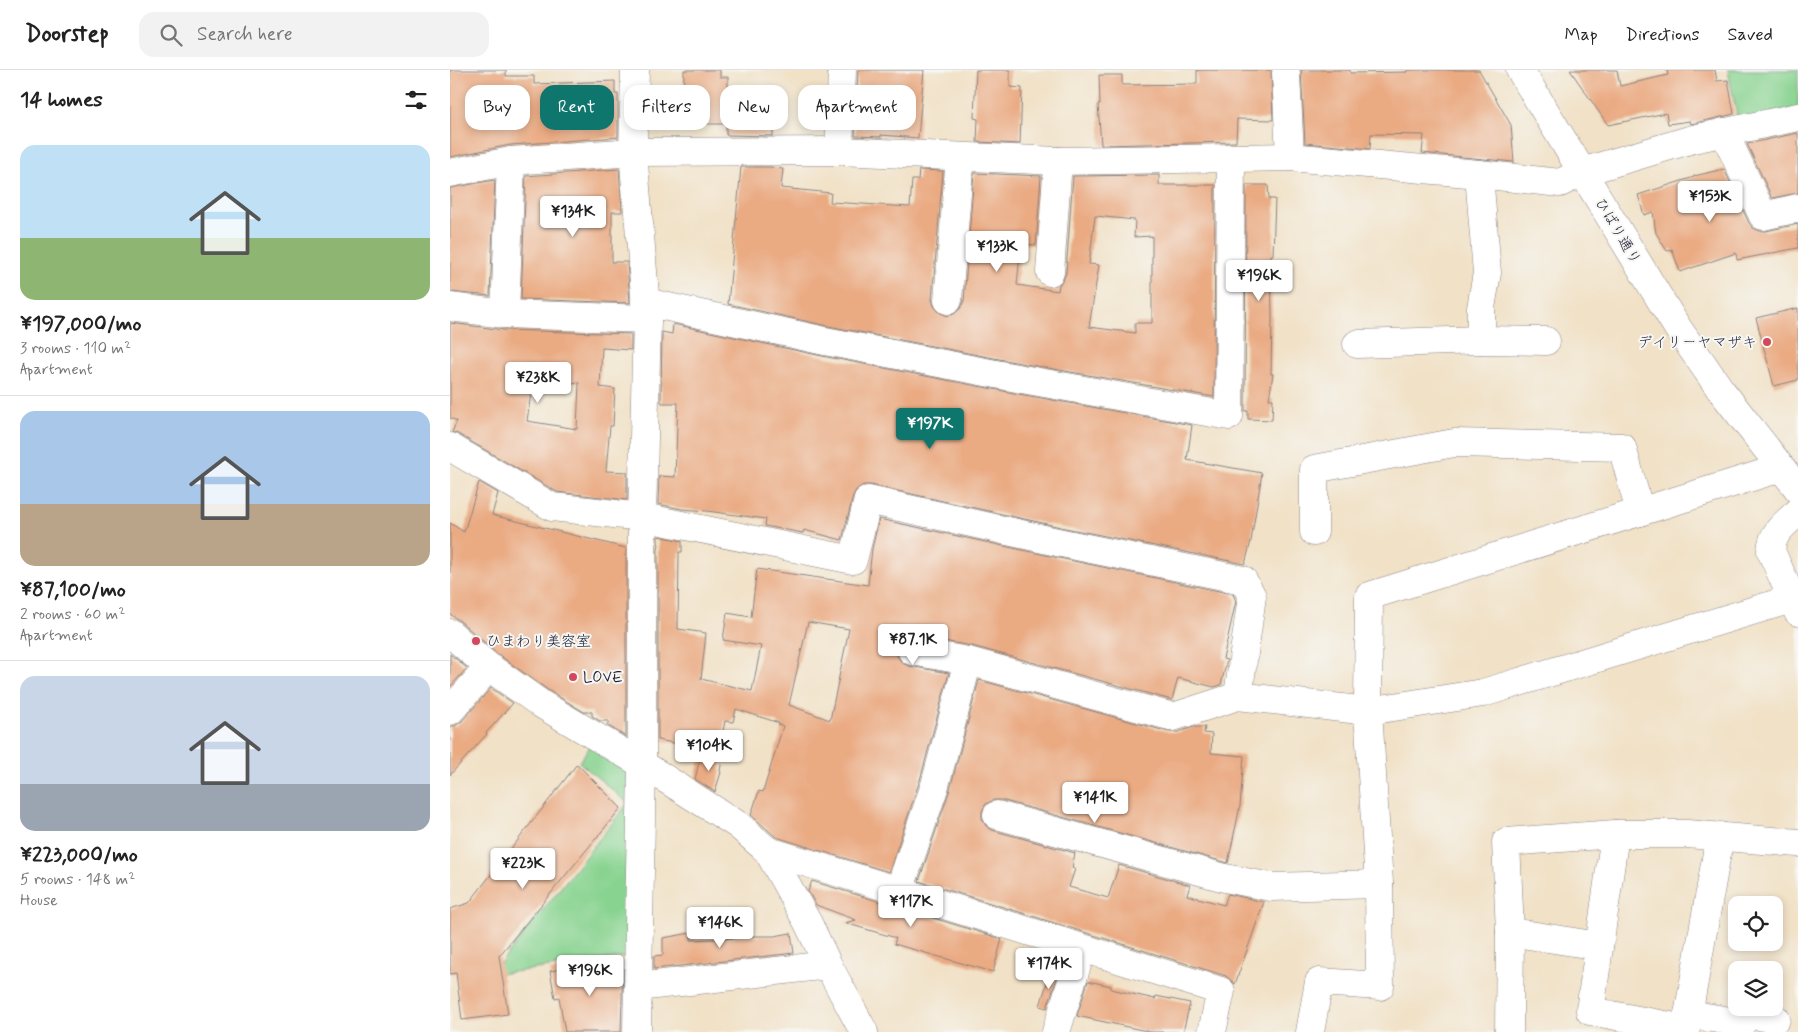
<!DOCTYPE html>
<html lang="en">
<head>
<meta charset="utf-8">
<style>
  body { margin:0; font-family:Mynerve,"Klee One",sans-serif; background:#f2f2f2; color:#222; height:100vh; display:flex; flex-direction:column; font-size:19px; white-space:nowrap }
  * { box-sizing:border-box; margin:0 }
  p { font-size:16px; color:#767676 }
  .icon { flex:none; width:28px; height:28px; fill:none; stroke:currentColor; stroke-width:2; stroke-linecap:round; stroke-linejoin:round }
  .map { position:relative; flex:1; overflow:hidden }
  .panel { display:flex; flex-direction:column; background:#fff; width:450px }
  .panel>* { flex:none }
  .top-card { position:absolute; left:15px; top:15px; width:475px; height:45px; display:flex; gap:10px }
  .buttons { position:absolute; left:1278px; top:826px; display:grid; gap:10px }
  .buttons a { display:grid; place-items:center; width:55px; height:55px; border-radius:10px; background:#fff; box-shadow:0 2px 8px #0003; font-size:25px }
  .price { position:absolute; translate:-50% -42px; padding:0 11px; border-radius:5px; background:#fff; color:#222; font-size:16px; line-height:32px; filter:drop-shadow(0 1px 2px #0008) }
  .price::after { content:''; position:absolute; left:50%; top:30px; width:15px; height:11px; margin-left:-8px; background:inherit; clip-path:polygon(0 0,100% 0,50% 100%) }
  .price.selected { background:#0f766e; color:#fff }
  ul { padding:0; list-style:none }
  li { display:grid; align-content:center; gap:10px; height:265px; padding:0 20px }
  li+li { border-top:1px solid #e0e0e0 }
  li span { display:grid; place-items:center; height:155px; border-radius:15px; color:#555 }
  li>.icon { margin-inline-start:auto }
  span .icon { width:90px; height:90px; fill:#fffc; stroke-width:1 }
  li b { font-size:21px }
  h2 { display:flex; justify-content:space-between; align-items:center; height:60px; padding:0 20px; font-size:21px }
  .chip { padding:0 18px; border-radius:15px; background:#fff; box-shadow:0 2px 8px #0003; font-size:18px; line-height:45px }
  .chip.selected { background:#0f766e; color:#fff }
  header { display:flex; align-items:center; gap:30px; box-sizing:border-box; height:70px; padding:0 25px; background:#fff; border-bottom:1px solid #e0e0e0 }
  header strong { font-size:24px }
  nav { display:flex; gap:28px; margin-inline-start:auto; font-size:18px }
  .search { width:350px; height:45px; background:#f2f2f2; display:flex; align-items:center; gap:12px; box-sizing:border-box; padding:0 18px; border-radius:15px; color:#767676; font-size:19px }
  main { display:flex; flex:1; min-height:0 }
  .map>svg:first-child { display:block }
</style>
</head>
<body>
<header>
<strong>Doorstep</strong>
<div class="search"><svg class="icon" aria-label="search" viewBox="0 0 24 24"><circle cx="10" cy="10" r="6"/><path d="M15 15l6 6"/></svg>Search here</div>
<nav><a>Map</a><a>Directions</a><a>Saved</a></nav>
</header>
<main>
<section class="panel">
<h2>14 homes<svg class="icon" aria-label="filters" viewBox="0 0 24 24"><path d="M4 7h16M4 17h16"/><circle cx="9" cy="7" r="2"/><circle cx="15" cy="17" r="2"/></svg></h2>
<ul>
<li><span style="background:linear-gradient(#bfe0f5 60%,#8fb573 0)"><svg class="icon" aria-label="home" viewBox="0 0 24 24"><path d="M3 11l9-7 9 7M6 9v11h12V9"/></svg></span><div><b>¥197,000/mo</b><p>3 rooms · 110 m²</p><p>Apartment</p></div></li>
<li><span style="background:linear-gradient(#a9c7e8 60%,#b9a48a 0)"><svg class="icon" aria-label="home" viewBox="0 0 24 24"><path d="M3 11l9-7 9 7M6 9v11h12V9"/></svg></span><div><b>¥87,100/mo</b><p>2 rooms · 60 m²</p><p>Apartment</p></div></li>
<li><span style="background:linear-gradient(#c9d6e8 70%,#9aa5b1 0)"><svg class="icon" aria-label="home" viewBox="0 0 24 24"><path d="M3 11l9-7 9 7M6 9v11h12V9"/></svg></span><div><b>¥223,000/mo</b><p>5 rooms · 148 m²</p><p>House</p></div></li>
</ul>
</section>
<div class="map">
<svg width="1348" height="962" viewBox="0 0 1348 962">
  <rect width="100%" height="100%" fill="#f6f6f2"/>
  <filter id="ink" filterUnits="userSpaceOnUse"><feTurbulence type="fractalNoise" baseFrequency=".02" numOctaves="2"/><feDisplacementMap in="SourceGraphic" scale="10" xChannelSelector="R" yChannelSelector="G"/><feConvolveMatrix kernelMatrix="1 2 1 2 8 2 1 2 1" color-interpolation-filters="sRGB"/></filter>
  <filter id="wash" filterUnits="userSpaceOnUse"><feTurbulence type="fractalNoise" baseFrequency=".0096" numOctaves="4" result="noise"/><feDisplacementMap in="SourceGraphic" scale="20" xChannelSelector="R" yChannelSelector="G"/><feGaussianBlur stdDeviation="1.12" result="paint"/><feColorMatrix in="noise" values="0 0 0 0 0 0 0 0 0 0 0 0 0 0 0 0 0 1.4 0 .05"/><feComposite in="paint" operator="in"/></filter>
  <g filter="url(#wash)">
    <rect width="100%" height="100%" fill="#f1e1c6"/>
    <!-- green -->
    <g fill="#88d390" stroke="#557a66">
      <polygon points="1278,0 1348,0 1348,39 1288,51"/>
      <polygon points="71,577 96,592 83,625 192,694 188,885 41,905 178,733 129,692 143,672 53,602"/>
    </g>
    <g id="blocks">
      <!-- building -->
      <g fill="#eaaa82" fill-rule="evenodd">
        <polygon points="0,0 56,0 56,6 84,6 84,14 165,11 165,24 168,24 168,67 60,75 0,87"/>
        <polygon points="234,0 270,0 270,7 278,7 278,39 314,40 314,44 323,44 323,66 276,65 276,54 233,54"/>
        <polygon points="408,0 474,0 468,68 431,65 431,67 405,66"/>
        <polygon points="526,0 560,0 560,17 572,18 570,74 527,72 528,49 524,48"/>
        <polygon points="747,0 821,0 823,50 787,49 786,72 651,75 648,34 650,34 649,5 672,5 672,15 747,14"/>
        <polygon points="851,0 900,0 900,3 957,2 957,0 1029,0 1061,55 1064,92 972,83 974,65 921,64 920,79 855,73"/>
        <polygon points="1120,0 1167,0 1170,16 1218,5 1217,0 1265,0 1267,11 1278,10 1284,44 1241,54 1240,51 1218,54 1216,43 1158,55"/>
        <polygon points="1348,63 1348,123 1322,128 1297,74"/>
        <path d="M291,97H322V98L333,99L331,118L381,123L380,132L460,137L462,110H468L469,100L493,101L482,229L484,236L489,242L497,246L504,244L510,239L514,231L524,103L591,106L586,175L571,174L567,215L608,221L609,215L613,210L616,203L623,106L709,105V115H765L764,327L575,294L378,256L278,234ZM645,146L685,150L684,167L702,166V253H685V263L639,257L649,195L639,194Z"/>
        <polygon points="169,99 172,142 162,142 162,192 177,192 180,233 71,229 76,106"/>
        <polygon points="1274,99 1299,153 1303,158 1309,161 1316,161 1348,154 1348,178 1287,190 1286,183 1230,202 1222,179 1217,181 1206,163 1203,142 1194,145 1188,125 1244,107 1244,106"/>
        <polygon points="45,110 40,226 0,222 0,118"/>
        <polygon points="796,115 818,115 819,129 825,129 823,185 821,185 822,248 821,304 823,304 819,329 823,329 822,350 798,349 798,341 795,341"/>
        <polygon points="1348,238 1348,310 1324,316 1306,248"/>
        <path d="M0,253L54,260L181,264V280L152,278L150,317L165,319L163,356H160L156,401L177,402V430L107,422L8,364L2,362L7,351L0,348ZM83,309L129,313L127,359L77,351Z"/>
        <polygon points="223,254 372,286 569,324 742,355 737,390 812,403 801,471 795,494 615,458 421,415 413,415 406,420 403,426 392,470 354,460 353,463 315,456 316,449 257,441 232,439 208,434 209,406 225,407 228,333 212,333 211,331 212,262 222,264"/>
        <polygon points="29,412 48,423 42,445 176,478 176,667 157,655 159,651 150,651 142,646 142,642 134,642 98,620 49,585 10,551 0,544 0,453 14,462"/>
        <path d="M429,449L609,488L783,524L786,531L773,589L777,590L771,615L764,617L728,608L722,630L522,576L465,566H457L450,571L447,578V586L452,593L459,596L499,603L470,710L439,802L326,767L301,745L309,721L313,722L333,656L328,654L329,653L286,639L283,652L275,651L269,682L208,670V478L209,474L208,473V466L232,471V482H229L228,559L256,563L251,609L302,621L311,576L273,570L277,543L301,547L307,499L418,515L422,479ZM358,552L399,559L380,650L339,635Z"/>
        <polygon points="0,584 17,598 0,617"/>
        <polygon points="529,610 719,662 728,662 744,657 755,657 754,663 762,664 761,683 794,686 790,736 778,793 551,730 544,730 536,734 532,741 532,748 536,756 542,760 625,783 622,798 625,799 619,817 658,828 669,795 740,815 737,825 774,835 778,824 814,832 785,914 776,906 469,811 500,719"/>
        <polygon points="41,618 63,633 36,663 37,664 0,705 0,656 5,656 12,651"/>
        <polygon points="251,685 272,690 270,701 271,702 265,722 245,709"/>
        <polygon points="127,694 171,738 49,886 58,944 12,950 6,903 0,904 0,839 19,833"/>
        <polygon points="362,811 552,869 543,902 444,874 446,868 395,853 406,850 366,835 358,821"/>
        <polygon points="241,863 241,870 285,868 285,866 324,866 341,863 344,883 204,899 204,886 213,885 213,868"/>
        <polygon points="173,890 171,962 115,962 109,927 105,928 100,901"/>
        <polygon points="600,903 608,905 597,938 590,936"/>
        <polygon points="638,911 661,916 661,919 705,929 706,926 740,933 733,962 701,962 627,946"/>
      </g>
    </g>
  </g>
  <g filter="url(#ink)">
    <use href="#blocks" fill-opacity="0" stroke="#8a8280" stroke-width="1"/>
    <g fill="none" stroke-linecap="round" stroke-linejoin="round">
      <!-- minor casing -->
      <g stroke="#8a8280" stroke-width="29">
        <g id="minor">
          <polyline points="185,0 183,82 197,249 192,447 192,694 187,962"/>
          <polyline points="1070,0 1227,257 1270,319 1348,419"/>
          <polyline points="836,3 840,87"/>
          <polyline points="1274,62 1313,146 1348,138"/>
          <polyline points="389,81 392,0"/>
          <polyline points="0,103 61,91 183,82 389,81 608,91 840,87 1029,104 1110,113 1132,102 1243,69 1348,47"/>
          <polyline points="1029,104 1037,203 1031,238 1031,270"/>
          <polyline points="600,202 608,91"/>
          <polyline points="498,230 510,87"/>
          <polyline points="195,232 375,271 572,309 779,346 781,89"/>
          <polyline points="0,237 55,244 197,249"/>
          <polyline points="55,244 61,91"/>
          <polyline points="907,274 1031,270 1096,271"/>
          <polyline points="0,377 102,437 192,447 403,490 418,430 612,473 793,510 802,526 788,626"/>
          <path d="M1348,442C1335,454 1322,462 1321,481L1348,542"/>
          <polyline points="864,462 864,399 1004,373 1172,377 1190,442"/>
          <polyline points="0,563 39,597 91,634 192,694 288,755 318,781 358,853 378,895 414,962"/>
          <polyline points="462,581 518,591"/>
          <polyline points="0,641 39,597"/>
          <polyline points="547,745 775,808 821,817 929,814"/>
          <polyline points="1165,764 1140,941 1236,959"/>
          <polyline points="318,781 449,821 485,715 518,591 723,647 788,626 918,641 1033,623 1348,527"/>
          <polyline points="449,821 771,921 762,962"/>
          <polyline points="1060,862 1149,876"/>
          <polyline points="188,917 378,895"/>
          <polyline points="1238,944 1292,953 1295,944 1326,949"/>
          <polyline points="606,962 632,879"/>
          <polyline points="860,962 869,912 930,916 929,814 918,641 919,526 1331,398"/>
          <polyline points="1059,962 1060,862 1056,772 1165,764 1237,764 1348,773"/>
          <polyline points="1235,962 1270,766"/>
        </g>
      </g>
      <!-- minor -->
      <use href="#minor" stroke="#fff" stroke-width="28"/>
    </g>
  </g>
  <!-- markers -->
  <g fill="#d1495b" stroke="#f6f6f2" stroke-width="2">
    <circle cx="1317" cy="272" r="5"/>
    <circle cx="26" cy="571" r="5"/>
    <circle cx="123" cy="607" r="5"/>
  </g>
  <g text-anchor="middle" stroke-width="4" stroke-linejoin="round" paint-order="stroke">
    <!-- street labels -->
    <g font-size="15" fill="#22223b" stroke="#f6f6f2">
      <text transform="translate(1168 161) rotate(59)" y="5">ひばり通り</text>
    </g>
    <!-- poi labels -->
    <g font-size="15" fill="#22223b" stroke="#f6f6f2" text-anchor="start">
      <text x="1307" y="277" text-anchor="end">デイリ－ヤマザキ</text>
      <text x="36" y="576">ひまわり美容室</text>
      <text x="133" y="612">LOVE</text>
    </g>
  </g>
</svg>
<div class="buttons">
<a><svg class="icon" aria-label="locate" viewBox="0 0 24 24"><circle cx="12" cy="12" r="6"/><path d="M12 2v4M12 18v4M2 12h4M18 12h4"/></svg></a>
<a><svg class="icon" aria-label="layers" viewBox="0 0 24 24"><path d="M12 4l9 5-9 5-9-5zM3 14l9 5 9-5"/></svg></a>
</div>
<b class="price" style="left:1260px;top:153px">¥153K</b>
<b class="price" style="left:123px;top:168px">¥134K</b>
<b class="price" style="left:547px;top:203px">¥133K</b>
<b class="price" style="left:809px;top:232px">¥196K</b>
<b class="price" style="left:88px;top:334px">¥238K</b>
<b class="price selected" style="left:480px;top:380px">¥197K</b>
<b class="price" style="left:463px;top:596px">¥87.1K</b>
<b class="price" style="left:259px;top:702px">¥104K</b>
<b class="price" style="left:645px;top:754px">¥141K</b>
<b class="price" style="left:73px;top:820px">¥223K</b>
<b class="price" style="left:461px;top:858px">¥117K</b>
<b class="price" style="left:270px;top:879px">¥146K</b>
<b class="price" style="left:599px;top:920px">¥174K</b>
<b class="price" style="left:140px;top:927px">¥196K</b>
<div class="top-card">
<a class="chip">Buy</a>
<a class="chip selected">Rent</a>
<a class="chip">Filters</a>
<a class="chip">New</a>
<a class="chip">Apartment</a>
</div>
</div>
</main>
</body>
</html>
